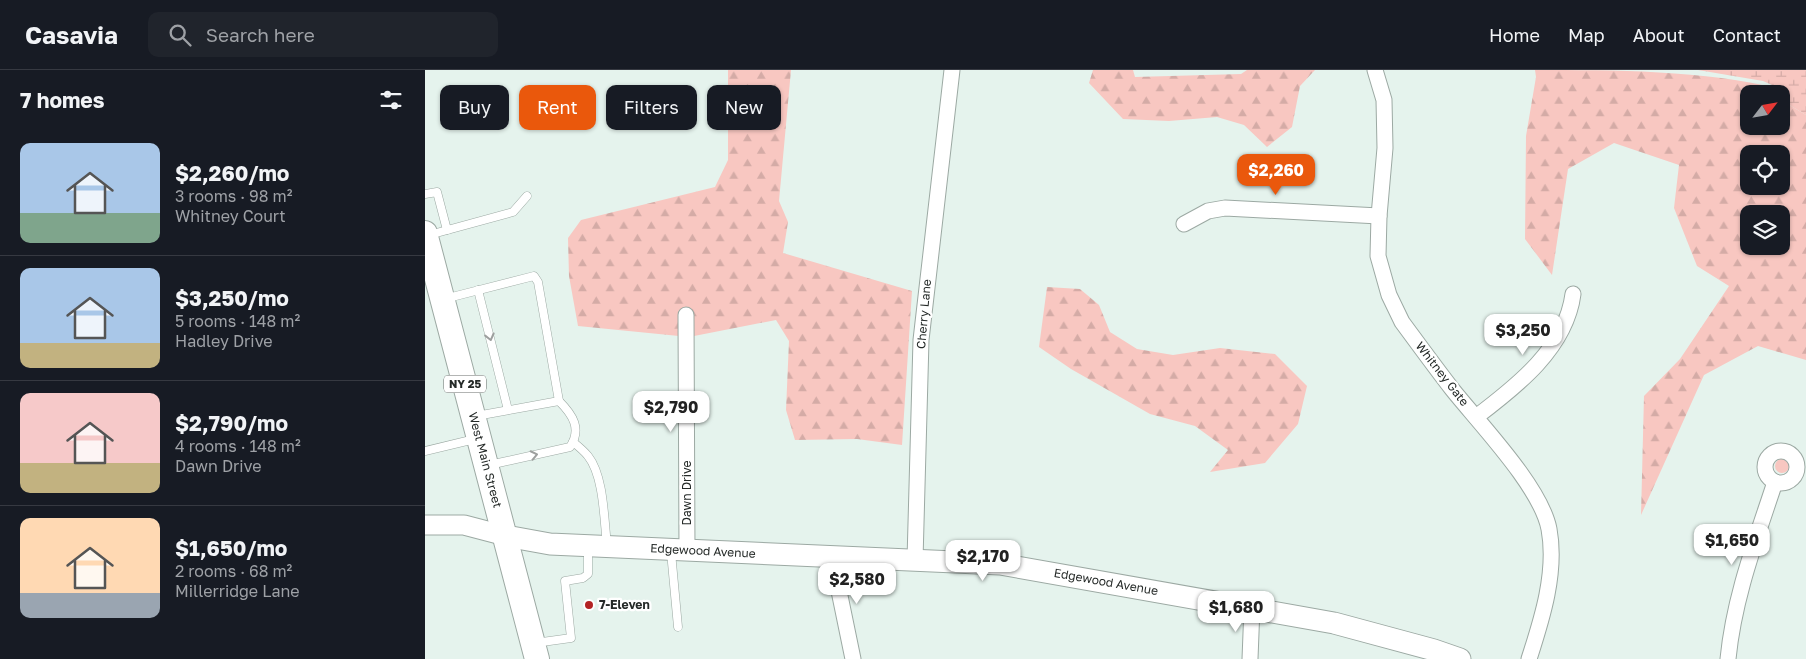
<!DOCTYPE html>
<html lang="en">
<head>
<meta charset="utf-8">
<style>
  body { margin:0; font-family:"Golos Text",sans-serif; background:#20242c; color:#f1f3f6; height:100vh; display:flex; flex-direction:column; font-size:19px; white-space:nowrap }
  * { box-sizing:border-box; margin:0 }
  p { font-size:16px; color:#9ea1a6 }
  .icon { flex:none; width:28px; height:28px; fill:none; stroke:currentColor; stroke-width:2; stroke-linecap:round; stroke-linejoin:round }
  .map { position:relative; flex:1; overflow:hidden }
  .details { display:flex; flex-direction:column; background:#171b24; width:425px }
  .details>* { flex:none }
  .top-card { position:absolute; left:15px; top:15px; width:475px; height:45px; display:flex; gap:10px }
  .needle { width:32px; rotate:59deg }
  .tools { position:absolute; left:1315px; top:15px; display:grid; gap:10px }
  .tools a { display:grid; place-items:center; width:50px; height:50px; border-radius:10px; background:#171b24; box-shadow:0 1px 4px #0004; font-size:25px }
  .price { position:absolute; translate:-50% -42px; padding:0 11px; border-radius:10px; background:#fff; color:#222; font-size:16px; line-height:32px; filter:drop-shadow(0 1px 2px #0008) }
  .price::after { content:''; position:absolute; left:50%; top:30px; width:15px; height:11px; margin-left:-8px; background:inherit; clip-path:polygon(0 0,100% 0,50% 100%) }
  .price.current { background:#ea580c; color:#fff }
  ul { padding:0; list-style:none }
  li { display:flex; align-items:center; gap:15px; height:125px; padding:0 20px }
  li+li { border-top:1px solid #363941 }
  li span { display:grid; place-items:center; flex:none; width:140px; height:100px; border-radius:10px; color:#555 }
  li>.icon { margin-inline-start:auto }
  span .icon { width:60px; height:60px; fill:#fffc; stroke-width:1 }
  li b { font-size:21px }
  h2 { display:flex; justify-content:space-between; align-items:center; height:60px; padding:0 20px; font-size:21px }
  .chip { padding:0 18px; border-radius:10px; background:#171b24; box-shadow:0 1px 4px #0004; font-size:18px; line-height:45px }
  .chip.current { background:#ea580c; color:#fff }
  header { display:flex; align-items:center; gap:30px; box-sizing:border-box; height:70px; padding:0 25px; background:#171b24; border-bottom:1px solid #363941 }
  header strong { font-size:24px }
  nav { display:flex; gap:28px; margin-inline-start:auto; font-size:18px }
  .search { width:350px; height:45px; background:#20242c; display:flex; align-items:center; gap:12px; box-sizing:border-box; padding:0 18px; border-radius:10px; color:#9ea1a6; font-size:19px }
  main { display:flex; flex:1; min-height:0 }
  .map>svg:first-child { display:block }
</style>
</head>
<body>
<header>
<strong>Casavia</strong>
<div class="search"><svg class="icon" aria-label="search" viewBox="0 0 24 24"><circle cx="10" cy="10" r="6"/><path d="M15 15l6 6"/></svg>Search here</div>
<nav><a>Home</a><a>Map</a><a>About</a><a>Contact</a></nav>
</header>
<main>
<section class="details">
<h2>7 homes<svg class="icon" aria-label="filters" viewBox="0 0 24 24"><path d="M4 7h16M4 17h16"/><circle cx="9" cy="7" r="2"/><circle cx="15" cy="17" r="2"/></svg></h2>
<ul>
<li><span style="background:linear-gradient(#a9c7e8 70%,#7fa58c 0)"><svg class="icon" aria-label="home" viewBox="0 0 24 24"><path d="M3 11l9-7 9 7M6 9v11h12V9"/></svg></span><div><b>$2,260/mo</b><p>3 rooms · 98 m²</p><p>Whitney Court</p></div></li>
<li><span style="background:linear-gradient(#a9c7e8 75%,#c2b280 0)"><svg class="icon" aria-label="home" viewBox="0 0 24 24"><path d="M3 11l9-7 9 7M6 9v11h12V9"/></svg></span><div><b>$3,250/mo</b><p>5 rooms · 148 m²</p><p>Hadley Drive</p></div></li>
<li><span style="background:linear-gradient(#f6c9c9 70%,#c2b280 0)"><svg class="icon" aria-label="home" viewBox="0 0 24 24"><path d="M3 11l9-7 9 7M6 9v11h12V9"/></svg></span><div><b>$2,790/mo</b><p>4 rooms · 148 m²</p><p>Dawn Drive</p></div></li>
<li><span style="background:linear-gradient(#ffd9b3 75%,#9aa5b1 0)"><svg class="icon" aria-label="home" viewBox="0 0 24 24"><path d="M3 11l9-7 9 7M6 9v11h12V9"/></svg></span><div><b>$1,650/mo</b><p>2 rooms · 68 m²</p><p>Millerridge Lane</p></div></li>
</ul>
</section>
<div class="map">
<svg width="1381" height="589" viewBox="0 0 1381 589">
  <defs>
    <pattern id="grass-tufts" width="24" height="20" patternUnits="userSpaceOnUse" patternTransform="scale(1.25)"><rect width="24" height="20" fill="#f8c7c1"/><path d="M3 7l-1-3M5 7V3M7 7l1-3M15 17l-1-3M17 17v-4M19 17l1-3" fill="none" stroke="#d4aba6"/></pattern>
    <pattern id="forest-firs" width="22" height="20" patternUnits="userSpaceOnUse" patternTransform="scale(1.25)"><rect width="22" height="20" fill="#f8c7c1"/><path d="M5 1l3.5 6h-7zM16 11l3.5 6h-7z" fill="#d4aba6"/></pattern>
    <pattern id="wetland-marsh" width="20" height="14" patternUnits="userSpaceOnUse" patternTransform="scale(1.25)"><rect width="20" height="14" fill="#f8c7c1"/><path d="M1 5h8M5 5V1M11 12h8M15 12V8" fill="none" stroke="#d4aba6"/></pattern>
  </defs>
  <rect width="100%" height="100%" fill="#e5f3ed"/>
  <!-- grass -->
  <circle fill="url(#grass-tufts)" cx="1357" cy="396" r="7"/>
  <!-- forest -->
  <g fill="url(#forest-firs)" fill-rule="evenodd">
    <polygon points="303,0 366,0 354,131 363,152 358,183 487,221 477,375 432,369 370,370 361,340 364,271 351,250 264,267 153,256 144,206 143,168 156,150 290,117 303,90"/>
    <polygon points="668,0 708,0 710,7 816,4 822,0 890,0 875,16 867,57 842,77 819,55 792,47 744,51 698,49 664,13"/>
    <path d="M1110,0C1190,0 1287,0 1362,21L1361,33L1381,45V290L1333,276L1279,305L1216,445L1219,326L1255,289L1304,216L1272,196L1249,138L1254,95L1189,73L1143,99L1127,205L1100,169L1101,66L1111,7ZM1324,24H1356V56H1324ZM1324,84H1356V116H1324ZM1324,144H1356V176H1324Z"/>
    <polygon points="622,217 655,219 674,235 685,262 712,279 748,285 795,278 850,284 882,316 873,354 840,393 785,402 803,380 770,356 725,344 646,299 614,277"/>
  </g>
  <!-- wetland -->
  <polygon fill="url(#wetland-marsh)" points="1273,0 1381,0 1381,45 1361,33 1361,21 1338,11"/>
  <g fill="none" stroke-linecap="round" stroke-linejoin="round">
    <!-- service casing -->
    <g stroke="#9ca9a3" stroke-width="9">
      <g id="service">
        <polyline points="0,124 12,122 22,160"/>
        <polyline points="4,165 88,142 102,126"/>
        <polyline points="53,220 83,340"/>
        <polyline points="19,229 109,206 113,212 134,331"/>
        <path d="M51,346L134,331C148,345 157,359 145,377L64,395"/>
        <path d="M148,372C153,376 159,381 163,386C179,406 179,450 182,475"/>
        <polyline points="0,381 50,369"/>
        <polyline points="246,482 253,557"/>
        <polyline points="110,573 146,568 140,511 158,508 163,504 163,478"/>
      </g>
    </g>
    <!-- minor casing -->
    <g stroke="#9ca9a3" stroke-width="17">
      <g id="minor">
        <path d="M950,0L959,30L960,78L954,146L953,186L964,225L977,252C994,275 1010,297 1027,319C1054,353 1116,417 1124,459C1132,502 1117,549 1104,589"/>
        <polyline points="759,154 783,141 800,138 954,146"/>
        <polyline points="261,245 262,481"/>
        <path d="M1051,347C1092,316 1141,278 1148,224"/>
        <circle cx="1356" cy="397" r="16"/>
        <polyline points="407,487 428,589"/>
        <polyline points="490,490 496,270 527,0"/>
        <polyline points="825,589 827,537"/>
        <path d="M1303,589C1309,527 1331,470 1350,412"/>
      </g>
    </g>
    <!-- tertiary casing -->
    <g stroke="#9ca9a3" stroke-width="21">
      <polyline id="tertiary" points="0,455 39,455 81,466"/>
    </g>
    <!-- secondary casing -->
    <g stroke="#9ca9a3" stroke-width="23">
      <polyline id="secondary" points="81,466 125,474 575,494 909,553 1009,580 1035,589"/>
    </g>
    <!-- primary casing -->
    <g stroke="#9ca9a3" stroke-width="26">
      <polyline id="primary" points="0,163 112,589"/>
    </g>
    <!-- service -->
    <use href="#service" stroke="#fff" stroke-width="8"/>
    <!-- minor -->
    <use href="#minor" stroke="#fff" stroke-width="15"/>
    <!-- tertiary -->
    <use href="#tertiary" stroke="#fff" stroke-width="19"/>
    <!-- secondary -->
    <use href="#secondary" stroke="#fff" stroke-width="21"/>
    <!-- primary -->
    <use href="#primary" stroke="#fff" stroke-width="24"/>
  </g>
  <!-- one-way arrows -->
  <defs><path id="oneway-chevron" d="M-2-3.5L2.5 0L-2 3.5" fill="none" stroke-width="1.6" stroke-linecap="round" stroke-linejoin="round" transform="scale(1.25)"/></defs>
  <g stroke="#9d9f9e">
    <use href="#oneway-chevron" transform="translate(65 267) rotate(76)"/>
    <use href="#oneway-chevron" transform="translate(109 385) rotate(-12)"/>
  </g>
  <!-- markers -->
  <circle fill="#b32324" stroke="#fff" stroke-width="2" cx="164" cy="535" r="5"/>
  <g text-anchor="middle" stroke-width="4.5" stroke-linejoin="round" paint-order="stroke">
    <!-- shield labels -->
    <rect fill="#fff" stroke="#666a68" stroke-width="1" x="19" y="305.5" width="42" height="17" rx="4"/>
    <g font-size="11" font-weight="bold" fill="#252a28">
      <text x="40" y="318">NY 25</text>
    </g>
    <!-- street labels -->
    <g font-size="12" fill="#252a28" stroke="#fff">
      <text transform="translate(499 244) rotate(-85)" y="4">Cherry Lane</text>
      <text transform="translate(1017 304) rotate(52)" y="4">Whitney Gate</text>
      <text transform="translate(60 390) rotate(75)" y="4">West Main Street</text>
      <text transform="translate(262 423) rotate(-90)" y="4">Dawn Drive</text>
      <text transform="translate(278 481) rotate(3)" y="4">Edgewood Avenue</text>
      <text transform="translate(681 512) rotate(10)" y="4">Edgewood Avenue</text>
    </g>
    <!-- poi labels -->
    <g font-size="12" font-weight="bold" fill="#252a28" stroke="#fff" text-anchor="start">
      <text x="174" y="539">7-Eleven</text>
    </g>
  </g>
</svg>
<div class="tools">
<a><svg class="needle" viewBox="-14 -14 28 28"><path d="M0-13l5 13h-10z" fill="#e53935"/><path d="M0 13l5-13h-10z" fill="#9ea1a6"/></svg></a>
<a><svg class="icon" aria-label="locate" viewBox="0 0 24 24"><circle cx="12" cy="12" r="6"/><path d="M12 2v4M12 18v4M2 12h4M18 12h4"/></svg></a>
<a><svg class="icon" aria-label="layers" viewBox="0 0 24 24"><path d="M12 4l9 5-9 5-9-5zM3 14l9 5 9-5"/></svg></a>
</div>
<b class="price current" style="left:851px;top:126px">$2,260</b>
<b class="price" style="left:1098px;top:286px">$3,250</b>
<b class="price" style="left:246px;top:363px">$2,790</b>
<b class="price" style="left:1307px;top:496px">$1,650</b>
<b class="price" style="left:558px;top:512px">$2,170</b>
<b class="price" style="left:432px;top:535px">$2,580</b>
<b class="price" style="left:811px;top:563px">$1,680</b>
<div class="top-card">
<a class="chip">Buy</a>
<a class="chip current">Rent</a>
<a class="chip">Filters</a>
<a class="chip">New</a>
</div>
</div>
</main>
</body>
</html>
